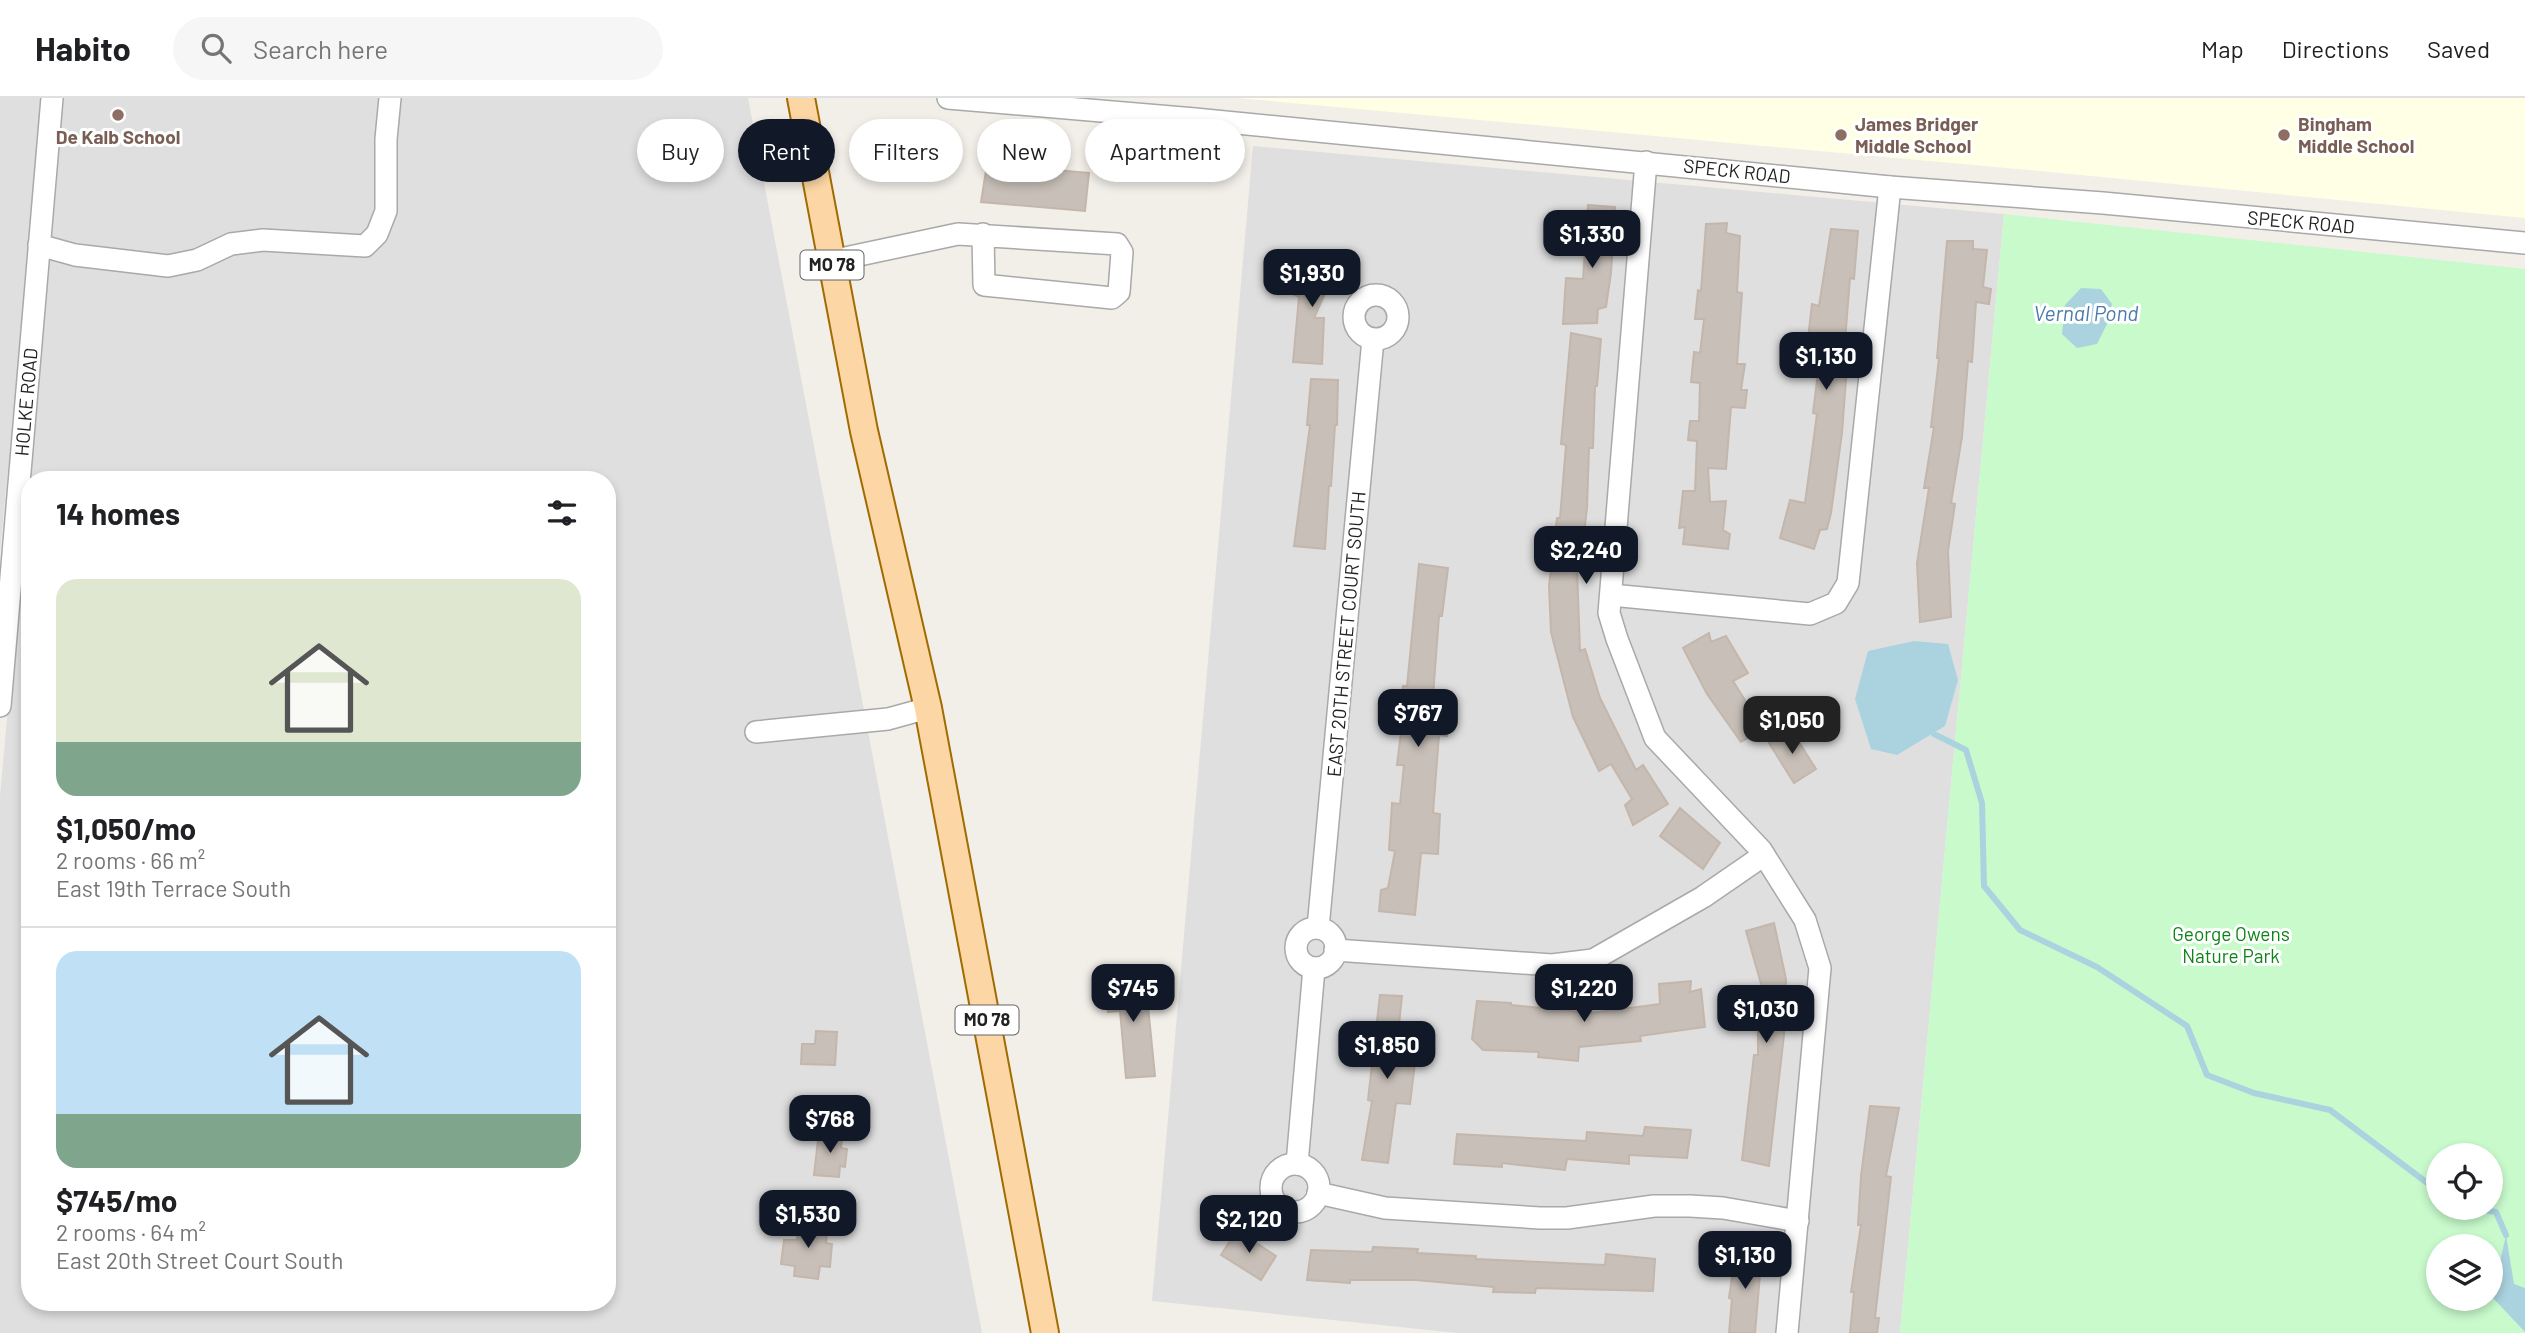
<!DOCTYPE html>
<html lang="en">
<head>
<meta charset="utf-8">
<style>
  body { margin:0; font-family:Barlow,sans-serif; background:#f6f6f6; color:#202124; height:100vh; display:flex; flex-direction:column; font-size:26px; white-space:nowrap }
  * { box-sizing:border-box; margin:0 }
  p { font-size:23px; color:#757577 }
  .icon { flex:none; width:38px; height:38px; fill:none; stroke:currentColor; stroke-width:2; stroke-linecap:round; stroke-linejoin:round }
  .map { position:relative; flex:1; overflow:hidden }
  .drawer { position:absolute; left:21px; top:373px; width:595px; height:840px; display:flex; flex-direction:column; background:#fff; border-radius:28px; box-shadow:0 4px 10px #0003 }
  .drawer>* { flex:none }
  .banner { position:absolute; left:637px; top:21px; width:665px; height:63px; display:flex; gap:14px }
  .tools { position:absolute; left:2426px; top:1045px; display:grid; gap:14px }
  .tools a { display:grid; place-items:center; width:77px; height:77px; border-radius:50%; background:#fff; box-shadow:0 4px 10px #0003; font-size:35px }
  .price { position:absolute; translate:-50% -60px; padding:0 16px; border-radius:14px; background:#111827; color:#fff; font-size:23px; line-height:46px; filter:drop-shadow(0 2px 4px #0008) }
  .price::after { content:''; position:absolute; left:50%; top:42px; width:21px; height:16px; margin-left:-10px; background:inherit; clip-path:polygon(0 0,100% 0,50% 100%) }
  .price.on { background:#222; color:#fff }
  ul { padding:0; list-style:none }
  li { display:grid; align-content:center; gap:14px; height:371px; padding:0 35px }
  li+li { border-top:2px solid #e0e0e0 }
  li span { display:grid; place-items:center; height:217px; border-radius:21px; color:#555 }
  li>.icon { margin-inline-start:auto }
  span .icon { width:126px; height:126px; fill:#fffc; stroke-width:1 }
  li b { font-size:30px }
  h2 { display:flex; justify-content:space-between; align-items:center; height:84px; padding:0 35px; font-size:30px }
  .tag { padding:0 24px; border-radius:32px; background:#fff; box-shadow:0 4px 10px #0003; font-size:24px; line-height:63px }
  .tag.on { background:#111827; color:#fff }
  header { display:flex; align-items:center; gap:42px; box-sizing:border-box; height:98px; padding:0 35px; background:#fff; border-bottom:2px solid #e0e0e0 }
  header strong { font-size:33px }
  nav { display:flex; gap:38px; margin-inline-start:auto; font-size:24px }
  .search { width:490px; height:63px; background:#f6f6f6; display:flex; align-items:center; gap:18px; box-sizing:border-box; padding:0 24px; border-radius:38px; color:#757577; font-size:26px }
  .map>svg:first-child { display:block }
</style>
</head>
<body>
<header>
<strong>Habito</strong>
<div class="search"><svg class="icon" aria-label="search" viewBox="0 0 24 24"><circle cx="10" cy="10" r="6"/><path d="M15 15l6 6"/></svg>Search here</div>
<nav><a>Map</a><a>Directions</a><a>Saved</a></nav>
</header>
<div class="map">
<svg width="2525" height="1235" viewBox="0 0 2525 1235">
  <rect width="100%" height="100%" fill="#f2efe9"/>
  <!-- residential -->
  <g fill="#e0dfdf" fill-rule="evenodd">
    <polygon points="0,0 44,0 0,454"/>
    <path d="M63,0H748L982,1235H0V698ZM30,382H607V1204H30Z"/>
    <polygon points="1253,48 2004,116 1900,1235 1457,1235 1152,1203"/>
  </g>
  <!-- education -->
  <polygon fill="#ffffe5" points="1238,0 2525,0 2525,120 2039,73"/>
  <!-- park -->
  <path fill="#c8facc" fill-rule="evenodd" d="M2004,116L2525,171V1235H1900ZM2438,1057H2490V1110H2438ZM2438,1148H2490V1200H2438Z"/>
  <!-- water -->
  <g fill="#aad3df">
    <polygon points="2081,190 2101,191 2112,206 2107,226 2097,246 2077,250 2062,236 2065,207"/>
    <polygon points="1914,543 1948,546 1958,582 1945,628 1897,657 1871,651 1855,601 1868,553"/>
    <polygon points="2506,1137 2514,1186 2525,1190 2525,1234 2492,1199"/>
  </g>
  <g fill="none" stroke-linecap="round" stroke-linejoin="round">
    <!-- stream -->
    <g stroke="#aad3df" stroke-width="6">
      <polyline points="1934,636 1966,652 1982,705 1984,788 2020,832 2097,869 2187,928 2207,977 2254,995 2330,1012 2438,1093"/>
      <polyline points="2471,1110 2496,1114 2506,1137"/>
    </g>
  </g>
  <!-- building -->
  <g fill="#c7bfb8" stroke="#c4b6ab" stroke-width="2">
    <polygon points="987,66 1089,75 1085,113 981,104"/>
    <polygon points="1588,107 1615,109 1611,175 1606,209 1598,211 1597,225 1563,226 1566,180 1583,181"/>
    <polygon points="1727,125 1726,135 1740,138 1737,194 1742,195 1737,266 1745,266 1741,292 1747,292 1745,310 1731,309 1726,371 1708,370 1710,404 1726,403 1723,432 1730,436 1728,451 1683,446 1685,429 1679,430 1683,393 1695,393 1697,343 1688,342 1690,323 1699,323 1700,285 1691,284 1694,254 1700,255 1704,221 1695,221 1698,192 1701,193 1706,126"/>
    <polygon points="1831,131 1858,133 1854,181 1850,180 1843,268 1847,268 1842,335 1831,415 1827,431 1820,432 1814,451 1780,440 1790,402 1805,405 1817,316 1813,315 1821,250 1807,249 1812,206 1819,208"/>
    <polygon points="1947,143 1973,143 1973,151 1987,152 1983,189 1991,191 1989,206 1976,204 1972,264 1968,263 1962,339 1951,405 1955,406 1948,453 1951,519 1920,524 1917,465 1929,390 1924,390 1934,329 1931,329 1939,260 1937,260"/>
    <polygon points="1315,153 1339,164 1314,220 1324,220 1322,266 1293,264 1299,199 1293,196"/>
    <polygon points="1571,235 1601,241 1597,288 1595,288 1593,350 1589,350 1587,410 1580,470 1577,470 1580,553 1585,551 1600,600 1636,672 1643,667 1668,706 1633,727 1625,707 1632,701 1611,666 1599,673 1573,619 1551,534 1549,488 1557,420 1560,420 1566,347 1561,346"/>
    <polygon points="1311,281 1338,282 1337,327 1335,327 1331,388 1329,388 1325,451 1294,448 1310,327 1307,327"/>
    <polygon points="1419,466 1448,470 1442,518 1439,518 1433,598 1449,599 1447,638 1439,637 1433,715 1440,716 1438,756 1421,755 1415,817 1379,813 1381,792 1388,790 1395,753 1389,752 1392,705 1400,706 1404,667 1397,667 1401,634 1398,634 1403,588 1407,588"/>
    <polygon points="1709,535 1711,544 1726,538 1748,575 1733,583 1763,631 1741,644 1707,596 1683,550"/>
    <polygon points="1790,630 1816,671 1794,685 1769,645"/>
    <polygon points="1680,710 1720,745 1703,771 1660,738"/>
    <polygon points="1774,825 1786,881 1784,937 1769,1068 1742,1062 1754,957 1758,957 1758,893 1763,893 1746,833"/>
    <polygon points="1135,876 1136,888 1146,888 1155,978 1126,980 1120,913 1108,914 1107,878"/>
    <polygon points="1691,883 1690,894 1701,891 1705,929 1640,938 1641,943 1579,949 1578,963 1538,959 1539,954 1483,952 1472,941 1477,903 1511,905 1511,907 1591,915 1660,906 1659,886"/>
    <polygon points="1380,897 1402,898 1396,955 1416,957 1410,1006 1396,1005 1388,1065 1362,1062 1372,1003 1368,1002"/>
    <polygon points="816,933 837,934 835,967 801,966 802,946 815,946"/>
    <polygon points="1870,1008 1899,1010 1886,1078 1891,1079 1875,1220 1879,1220 1877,1235 1850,1235 1854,1194 1851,1194 1861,1127 1858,1127 1861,1078"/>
    <polygon points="1645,1029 1691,1032 1687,1060 1629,1057 1629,1066 1567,1061 1565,1072 1502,1065 1502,1069 1454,1066 1457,1036 1586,1043 1587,1034 1643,1038"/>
    <polygon points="819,1033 840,1035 840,1039 842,1039 841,1050 847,1051 845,1069 840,1068 839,1079 814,1077"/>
    <polygon points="799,1122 828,1125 826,1145 832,1146 830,1169 820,1168 818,1181 794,1178 795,1168 781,1166 784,1142 797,1142"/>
    <polygon points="1237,1132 1276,1158 1261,1182 1221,1157"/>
    <polygon points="1373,1149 1418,1151 1417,1155 1476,1158 1476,1161 1605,1167 1606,1156 1655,1161 1653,1193 1536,1190 1535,1195 1493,1194 1494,1189 1415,1182 1350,1182 1350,1185 1307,1182 1311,1152 1372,1154"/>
    <polygon points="1736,1151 1762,1153 1755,1235 1729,1235 1732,1201 1729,1200"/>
  </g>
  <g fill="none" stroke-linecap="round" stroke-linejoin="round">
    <!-- minor casing -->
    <g stroke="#a9a9a9" stroke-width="24">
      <g id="minor">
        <polyline points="948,0 1195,21 1890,89 2103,105 2525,145"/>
        <polyline points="1646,64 1609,515 1617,541 1655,640 1761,752 1805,822 1820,870 1787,1235"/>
        <polyline points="39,147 75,157 168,168 197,162 231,146 263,142 365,148 377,136 386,113 386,41 390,0"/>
        <polyline points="831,163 958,136 1117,146 1122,154 1119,194 1112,200 984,187 983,136"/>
        <circle cx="1376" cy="219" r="22"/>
        <polyline points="1611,497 1810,516 1836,505 1848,485 1890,89"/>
        <polyline points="0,608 52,0"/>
        <polyline points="756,634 888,621 928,610"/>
        <polyline points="1318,830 1373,241"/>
        <circle cx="1316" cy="850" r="20"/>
        <polyline points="1335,852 1552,867 1593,862 1703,799 1764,757"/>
        <polyline points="1297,1066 1314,870"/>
        <circle cx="1295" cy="1090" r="24"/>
        <polyline points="1318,1095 1385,1110 1540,1120 1567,1120 1654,1108 1690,1108 1723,1110 1798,1123"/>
      </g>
    </g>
    <!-- major casing -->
    <g stroke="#a06b00" stroke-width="30">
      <polyline id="major" points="801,0 864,333 928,610 1045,1235"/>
    </g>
    <!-- minor -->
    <use href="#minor" stroke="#fff" stroke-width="21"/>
    <!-- major -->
    <use href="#major" stroke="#fcd6a4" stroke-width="26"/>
  </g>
  <!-- markers -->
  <g fill="#8d6e63" stroke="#fff" stroke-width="2.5">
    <circle cx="118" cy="17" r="7"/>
    <circle cx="1841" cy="37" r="7"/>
    <circle cx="2284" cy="37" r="7"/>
  </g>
  <g text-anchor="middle" stroke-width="6" stroke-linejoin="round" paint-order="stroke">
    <!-- shield labels -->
    <g fill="#fff" stroke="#646464" stroke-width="2">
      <rect x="800.5" y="152.5" width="63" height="29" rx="5"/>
      <rect x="955.5" y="907.5" width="63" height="29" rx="5"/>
    </g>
    <g font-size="18" font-weight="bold" fill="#222">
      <text x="832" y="173">MO 78</text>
      <text x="987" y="928">MO 78</text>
    </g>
    <!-- education labels -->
    <g font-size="19" font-weight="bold" fill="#785e54" stroke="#fff" text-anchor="start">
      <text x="1855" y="33">James Bridger<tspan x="1855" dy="22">Middle School</tspan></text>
      <text x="2298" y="33">Bingham<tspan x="2298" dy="22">Middle School</tspan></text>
      <text x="118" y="46" text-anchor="middle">De Kalb School</text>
    </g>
    <!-- street labels -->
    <g font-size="19" fill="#222" stroke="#fff">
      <text transform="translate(1737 73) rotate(6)" y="7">SPECK ROAD</text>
      <text transform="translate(2301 124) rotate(5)" y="7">SPECK ROAD</text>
      <text transform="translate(26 304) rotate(-85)" y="7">HOLKE ROAD</text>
      <text transform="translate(1346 536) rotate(-85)" y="7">EAST 20TH STREET COURT SOUTH</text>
    </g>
    <!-- park labels -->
    <g font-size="19" fill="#0c8416" stroke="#fff">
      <text x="2231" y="843">George Owens<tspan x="2231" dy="22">Nature Park</tspan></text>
    </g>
    <!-- water labels -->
    <g font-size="21" font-style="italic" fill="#4a7aab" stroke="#fff">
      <text x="2086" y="223">Vernal Pond</text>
    </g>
  </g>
</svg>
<div class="tools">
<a><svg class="icon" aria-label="locate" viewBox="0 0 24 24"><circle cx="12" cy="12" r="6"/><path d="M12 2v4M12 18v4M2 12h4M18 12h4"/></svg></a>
<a><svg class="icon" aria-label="layers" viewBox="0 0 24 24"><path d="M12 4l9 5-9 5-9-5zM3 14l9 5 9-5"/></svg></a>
</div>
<b class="price" style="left:1592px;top:172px">$1,330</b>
<b class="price" style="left:1312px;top:211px">$1,930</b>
<b class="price" style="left:1826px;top:294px">$1,130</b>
<b class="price" style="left:1586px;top:488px">$2,240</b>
<b class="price" style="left:1418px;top:651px">$767</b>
<b class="price on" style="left:1792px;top:658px">$1,050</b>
<b class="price" style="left:1133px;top:926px">$745</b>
<b class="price" style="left:1584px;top:926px">$1,220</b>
<b class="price" style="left:1766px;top:947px">$1,030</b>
<b class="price" style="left:1387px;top:983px">$1,850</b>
<b class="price" style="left:830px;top:1057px">$768</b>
<b class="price" style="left:808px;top:1152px">$1,530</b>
<b class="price" style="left:1249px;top:1157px">$2,120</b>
<b class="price" style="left:1745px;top:1193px">$1,130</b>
<div class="banner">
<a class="tag">Buy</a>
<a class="tag on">Rent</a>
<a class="tag">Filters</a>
<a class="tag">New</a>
<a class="tag">Apartment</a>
</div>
<section class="drawer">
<h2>14 homes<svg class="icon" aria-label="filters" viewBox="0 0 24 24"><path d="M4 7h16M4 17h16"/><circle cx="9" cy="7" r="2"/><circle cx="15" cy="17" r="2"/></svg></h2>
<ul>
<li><span style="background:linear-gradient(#dfe7d0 75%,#7fa58c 0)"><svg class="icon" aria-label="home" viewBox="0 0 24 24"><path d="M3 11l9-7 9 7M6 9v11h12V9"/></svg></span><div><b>$1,050/mo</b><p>2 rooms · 66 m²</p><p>East 19th Terrace South</p></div></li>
<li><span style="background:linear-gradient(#bfe0f5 75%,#7fa58c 0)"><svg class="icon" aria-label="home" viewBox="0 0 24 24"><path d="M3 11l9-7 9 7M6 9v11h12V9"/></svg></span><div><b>$745/mo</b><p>2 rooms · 64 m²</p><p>East 20th Street Court South</p></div></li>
</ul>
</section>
</div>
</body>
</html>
